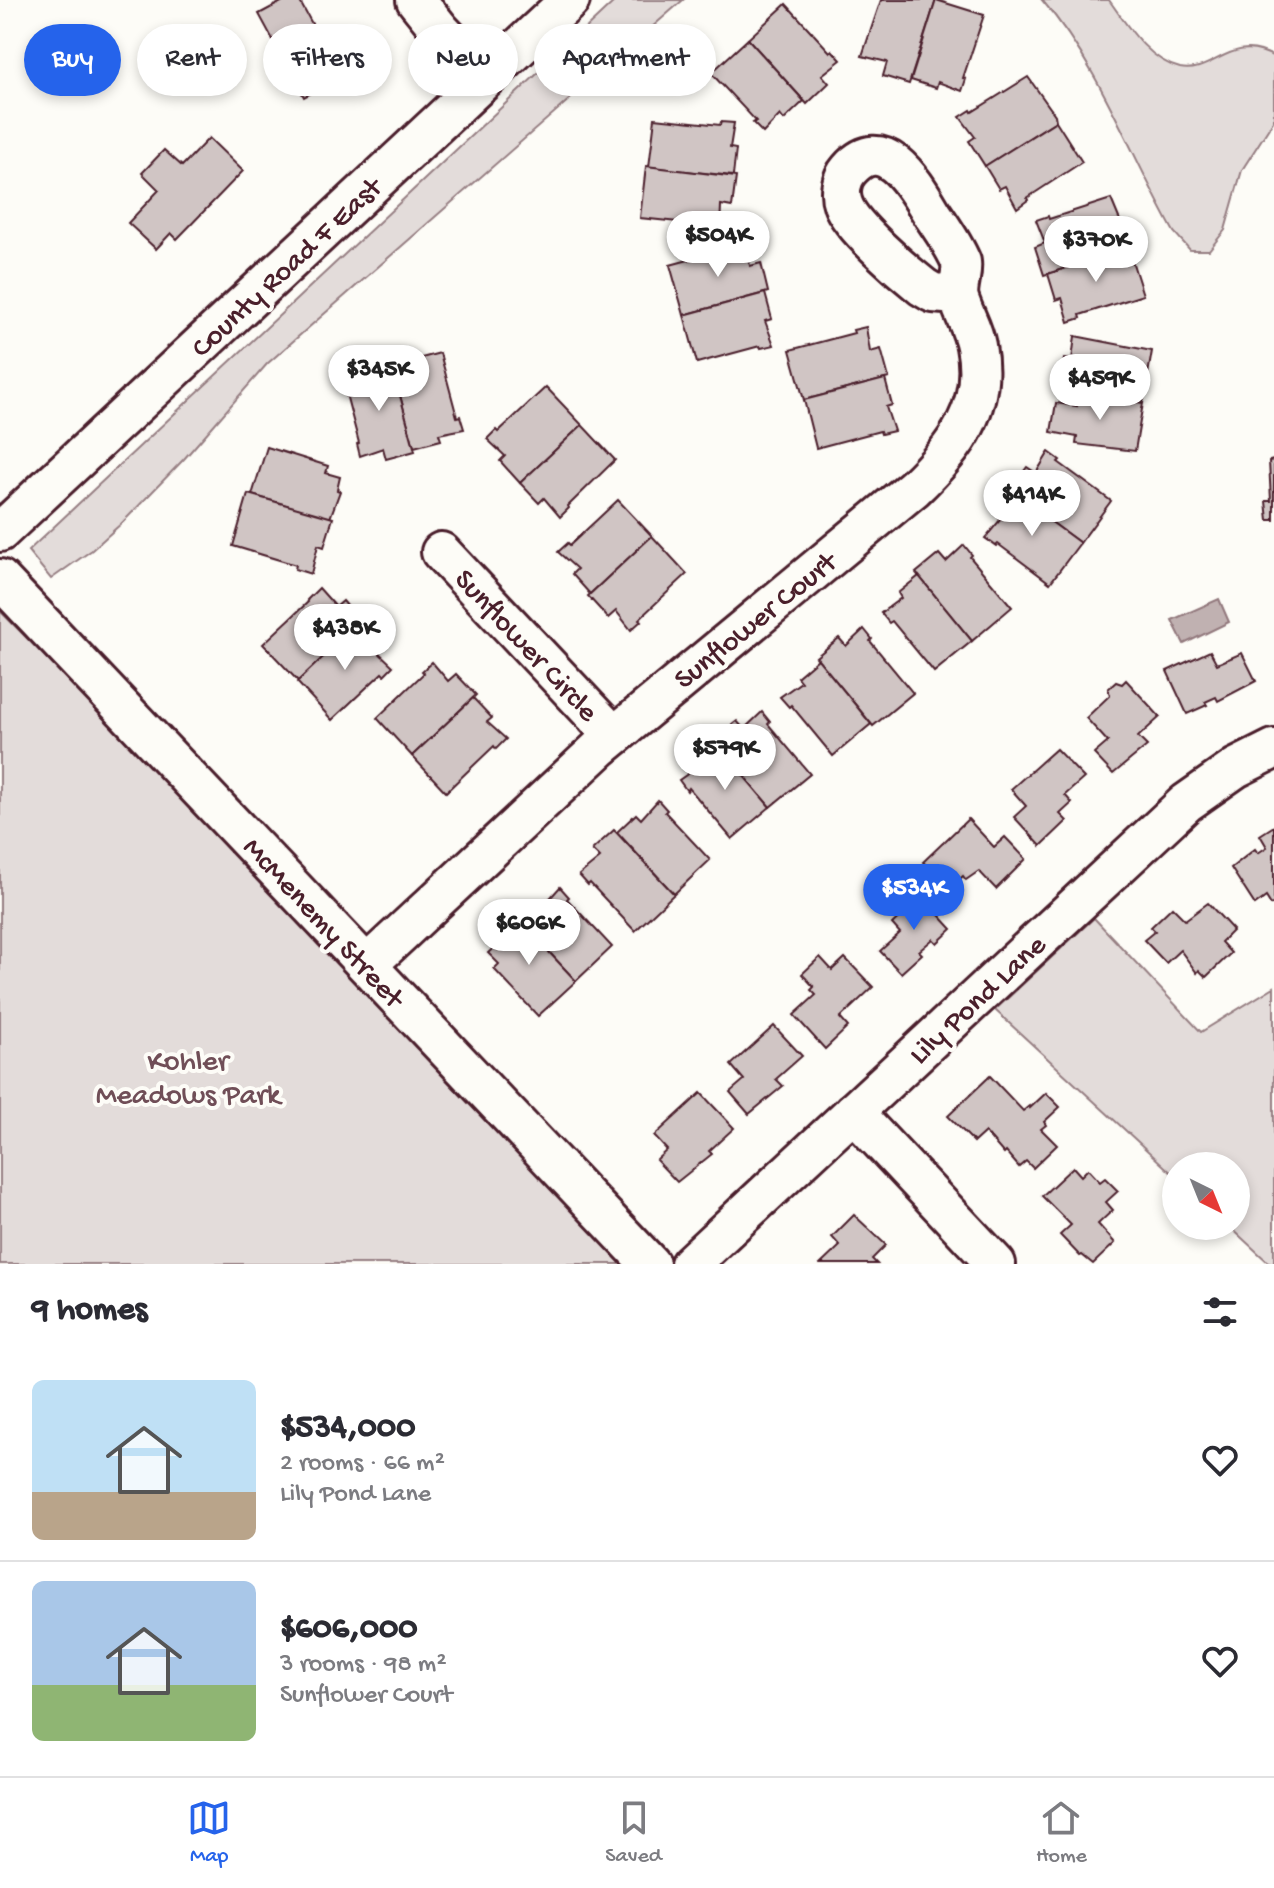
<!DOCTYPE html>
<html lang="en">
<head>
<meta charset="utf-8">
<style>
  body { margin:0; font-family:"Gochi Hand",sans-serif; background:#f2f2f3; color:#2b2b33; height:100vh; display:flex; flex-direction:column; font-size:30px; white-space:nowrap }
  * { box-sizing:border-box; margin:0 }
  p { font-size:26px; color:#7c7c81 }
  .icon { flex:none; width:44px; height:44px; fill:none; stroke:currentColor; stroke-width:2; stroke-linecap:round; stroke-linejoin:round }
  .map { position:relative; height:1264px; overflow:hidden }
  .side { display:flex; flex-direction:column; background:#fff; flex:1 }
  .side>* { flex:none }
  .top-card { position:absolute; left:24px; top:24px; width:800px; height:72px; display:flex; gap:16px }
  .needle { width:52px; rotate:137deg }
  .controls { position:absolute; left:1162px; top:1152px; display:grid; gap:16px }
  .controls a { display:grid; place-items:center; width:88px; height:88px; border-radius:50%; background:#fff; box-shadow:0 4px 12px #0003; font-size:40px }
  .price { position:absolute; translate:-50% -68px; padding:0 18px; border-radius:28px; background:#fff; color:#222; font-size:26px; line-height:52px; filter:drop-shadow(0 2px 4px #0008) }
  .price::after { content:''; position:absolute; left:50%; top:48px; width:24px; height:18px; margin-left:-12px; background:inherit; clip-path:polygon(0 0,100% 0,50% 100%) }
  .price.selected { background:#2563eb; color:#fff }
  ul { padding:0; list-style:none }
  li { display:flex; align-items:center; gap:24px; height:200px; padding:0 32px }
  li+li { border-top:2px solid #e1e1e2 }
  li span { display:grid; place-items:center; flex:none; width:224px; height:160px; border-radius:12px; color:#555 }
  li>.icon { margin-inline-start:auto }
  span .icon { width:96px; height:96px; fill:#fffc; stroke-width:1 }
  li b { font-size:34px }
  h2 { display:flex; justify-content:space-between; align-items:center; height:96px; padding:0 32px; font-size:34px }
  .pill { padding:0 28px; border-radius:36px; background:#fff; box-shadow:0 4px 12px #0003; font-size:28px; line-height:72px }
  .pill.selected { background:#2563eb; color:#fff }
  .dock { display:flex; justify-content:space-around; align-items:center; height:112px; border-top:2px solid #e1e1e2; background:#fff; font-size:22px; color:#7c7c81 }
  .dock a { display:grid; justify-items:center; gap:4px }
  .dock .selected { color:#2563eb }
  .map>svg:first-child { display:block }
</style>
</head>
<body>
<div class="map">
<svg width="1274" height="1264" viewBox="0 0 1274 1264">
  <rect width="100%" height="100%" fill="#fdfcf7"/>
  <filter id="ink" filterUnits="userSpaceOnUse"><feTurbulence type="fractalNoise" baseFrequency=".0125" numOctaves="2"/><feDisplacementMap in="SourceGraphic" scale="16" xChannelSelector="R" yChannelSelector="G"/><feConvolveMatrix kernelMatrix="1 2 1 2 8 2 1 2 1" color-interpolation-filters="sRGB"/></filter>
  <g filter="url(#ink)">
    <!-- green -->
    <g fill="#e3dcda" stroke="#967e82" stroke-width="2">
      <polygon points="616,0 683,0 267,364 184,459 123,522 92,550 51,579 28,551"/>
      <path d="M1042,0H1109C1127,25 1148,60 1180,68C1212,75 1232,32 1274,57V120L1242,170L1225,230L1209,250H1190L1174,232C1130,154 1101,69 1042,0Z"/>
      <polygon points="0,611 88,700 623,1264 0,1264"/>
      <polygon points="1094,918 1201,1032 1274,987 1274,1264 1270,1264 1229,1226 1236,1226 1236,1166 1176,1166 1176,1177 995,1010"/>
    </g>
    <!-- water -->
    <polygon fill="#c0b1b1" stroke="#91777b" stroke-width="2" points="1219,599 1229,622 1184,644 1172,620"/>
    <!-- building -->
    <g fill="#d0c5c4" stroke="#4a1f2b" stroke-width="2">
      <polygon points="285,0 299,0 341,77 304,97 259,14"/>
      <polygon points="881,0 936,0 909,84 883,76 887,62 862,56"/>
      <polygon points="936,0 984,15 963,78 966,79 962,91 938,82 936,88 911,80"/>
      <polygon points="786,4 830,52 832,50 841,60 822,75 829,83 807,104 748,39"/>
      <polygon points="748,39 804,101 784,120 780,115 763,133 753,123 756,121 711,73"/>
      <polygon points="1028,77 1055,115 1056,121 985,166 969,141 975,137 960,117 971,110 972,112"/>
      <polygon points="655,118 720,125 721,122 734,123 730,148 736,149 733,176 649,167"/>
      <polygon points="1056,121 1082,162 1027,198 1028,200 1017,208 1005,186 999,189 985,166"/>
      <polygon points="209,138 243,171 177,239 171,233 156,249 128,223 159,190 142,173 164,150 182,166"/>
      <polygon points="646,166 736,177 732,207 721,205 720,230 707,228 708,225 640,218"/>
      <polygon points="1111,199 1126,235 1128,248 1044,275 1035,247 1045,243 1036,220 1048,216 1049,219"/>
      <polygon points="745,242 750,266 761,263 768,292 684,315 670,265 733,248 733,245"/>
      <polygon points="1128,248 1143,295 1080,315 1081,318 1069,322 1062,298 1056,300 1048,274"/>
      <polygon points="765,293 772,319 765,321 774,345 761,348 760,346 697,363 684,315"/>
      <polygon points="866,327 870,352 881,349 889,378 804,400 790,350 854,333 853,330"/>
      <polygon points="1075,336 1152,351 1143,403 1058,389 1064,359 1072,360"/>
      <polygon points="440,353 457,417 460,416 464,429 439,434 441,440 414,447 392,366"/>
      <polygon points="392,366 415,451 386,459 383,448 360,456 357,444 359,443 342,379"/>
      <polygon points="885,379 892,405 886,407 894,431 881,434 880,431 816,448 804,400"/>
      <polygon points="546,387 582,425 520,483 500,461 505,456 487,439 496,430 498,432"/>
      <polygon points="1079,392 1143,403 1135,451 1076,444 1077,437 1051,432 1056,403 1077,406"/>
      <polygon points="582,425 615,460 568,506 569,508 560,517 544,498 539,503 520,483"/>
      <polygon points="267,447 328,466 326,473 340,477 337,490 340,491 330,518 252,495"/>
      <polygon points="1049,452 1060,460 1058,462 1111,501 1080,543 1009,491 1027,467 1036,473"/>
      <polygon points="1274,460 1274,520 1268,520 1266,501 1271,501 1269,461"/>
      <polygon points="1012,493 1080,543 1050,583 998,544 996,546 985,538 1001,519 996,515"/>
      <polygon points="248,494 333,518 324,547 318,545 311,574 295,569 296,565 233,546"/>
      <polygon points="618,500 652,536 590,594 572,574 577,569 558,552 568,543 570,545"/>
      <polygon points="652,536 687,574 639,619 641,621 631,630 616,611 608,618 588,596"/>
      <polygon points="964,545 972,555 970,557 1012,607 972,641 916,573 939,554 946,562"/>
      <polygon points="919,576 972,641 934,672 892,621 889,623 881,613 901,598 898,593"/>
      <polygon points="319,588 336,607 343,601 361,622 298,681 263,644 308,602 307,600"/>
      <polygon points="359,623 380,645 375,649 393,666 384,675 382,673 332,720 297,682"/>
      <polygon points="864,629 872,639 870,641 913,693 873,726 816,657 839,638 846,646"/>
      <polygon points="1210,651 1217,664 1242,653 1256,681 1218,701 1216,697 1205,702 1207,705 1187,714 1167,671"/>
      <polygon points="818,659 871,724 833,756 791,705 789,707 780,697 801,682 797,677"/>
      <polygon points="432,662 448,681 456,674 476,695 412,756 377,718 424,673 422,671"/>
      <polygon points="1126,680 1160,717 1138,737 1147,746 1113,774 1094,754 1108,742 1086,718 1110,695 1108,689 1116,682 1122,684"/>
      <polygon points="473,698 492,718 487,722 506,739 496,749 494,746 446,792 412,756"/>
      <polygon points="762,712 770,722 768,724 810,774 770,807 713,740 737,721 744,729"/>
      <polygon points="716,743 770,807 732,839 689,788 687,791 679,780 699,766 695,760"/>
      <polygon points="1056,749 1084,778 1065,795 1072,803 1060,814 1067,821 1041,846 1014,817 1026,806 1011,789"/>
      <polygon points="658,800 667,810 665,812 710,860 674,894 617,832 636,814 641,819"/>
      <polygon points="968,819 994,847 1005,837 1026,859 996,889 979,871 966,880 963,876 949,889 923,862"/>
      <polygon points="1274,826 1274,903 1271,905 1266,897 1255,905 1231,868 1255,849 1258,853 1267,847 1260,835"/>
      <polygon points="614,830 674,894 635,931 590,883 588,885 579,875 600,858 592,850"/>
      <polygon points="560,887 569,897 567,899 612,947 576,981 518,919 538,901 543,906"/>
      <polygon points="916,890 952,929 937,943 933,939 919,951 922,954 901,973 880,951 900,933 892,924 905,912 899,906"/>
      <polygon points="1208,903 1233,930 1221,942 1231,953 1206,977 1199,970 1197,973 1180,950 1166,963 1144,940 1155,931 1151,927 1172,907 1185,920"/>
      <polygon points="516,917 576,981 538,1016 494,969 499,964 488,953 499,943 494,937"/>
      <polygon points="820,957 832,970 845,958 873,987 840,1018 848,1027 825,1049 794,1015 816,995 811,990 814,987 802,974"/>
      <polygon points="774,1026 802,1056 776,1079 783,1086 749,1114 730,1092 744,1080 731,1065"/>
      <polygon points="990,1076 1023,1111 1029,1106 1030,1108 1046,1093 1060,1107 1044,1122 1046,1125 1041,1129 1057,1145 1033,1168 1026,1161 1019,1167 1006,1152 1004,1154 985,1132 974,1142 948,1116"/>
      <polygon points="701,1093 734,1128 709,1151 712,1154 677,1182 656,1160 667,1150 654,1136"/>
      <polygon points="1073,1167 1081,1176 1088,1169 1100,1182 1105,1178 1118,1191 1106,1202 1113,1210 1098,1224 1115,1243 1093,1264 1082,1255 1080,1256 1060,1235 1071,1225 1042,1196"/>
      <polygon points="854,1215 886,1245 872,1259 877,1264 821,1264 840,1246 832,1237"/>
    </g>
    <g fill="none" stroke-linecap="round" stroke-linejoin="round">
      <!-- minor casing -->
      <g stroke="#4a1f2b" stroke-width="44">
        <g id="minor">
          <polyline points="416,0 441,31 486,78"/>
          <polyline points="0,532 570,0"/>
          <polyline points="441,552 614,736"/>
          <polyline points="0,579 650,1264"/>
          <path d="M367,965L601,747L914,488C955,449 988,407 976,346C973,329 964,315 959,299C956,288 963,274 961,262C954,245 943,230 933,215C917,189 885,128 849,170C841,179 839,193 843,204C850,226 904,272 923,287L933,293L957,295"/>
          <polyline points="853,1112 996,1264"/>
          <polyline points="690,1264 1186,803 1236,768 1274,749"/>
        </g>
      </g>
      <!-- minor -->
      <use href="#minor" stroke="#fdfcf7" stroke-width="38"/>
    </g>
  </g>
  <g text-anchor="middle" stroke-width="8" stroke-linejoin="round" paint-order="stroke">
    <!-- street labels -->
    <g font-size="30" fill="#4a1f2b" stroke="#fdfcf7">
      <text transform="translate(285 266) rotate(-43)" y="10">County Road F East</text>
      <text transform="translate(754 619) rotate(-39)" y="10">Sunflower Court</text>
      <text transform="translate(528 644) rotate(47)" y="10">Sunflower Circle</text>
      <text transform="translate(325 921) rotate(47)" y="10">McMenemy Street</text>
      <text transform="translate(976 998) rotate(-43)" y="10">Lily Pond Lane</text>
    </g>
    <!-- park labels -->
    <g font-size="30" fill="#704e57" stroke="#fdfcf7">
      <text x="188" y="1069">Kohler<tspan x="188" dy="34">Meadows Park</tspan></text>
    </g>
  </g>
</svg>
<div class="controls">
<a><svg class="needle" viewBox="-14 -14 28 28"><path d="M0-13l5 13h-10z" fill="#e53935"/><path d="M0 13l5-13h-10z" fill="#7c7c81"/></svg></a>
</div>
<b class="price" style="left:718px;top:279px">$504K</b>
<b class="price" style="left:1096px;top:284px">$370K</b>
<b class="price" style="left:379px;top:413px">$345K</b>
<b class="price" style="left:1100px;top:422px">$459K</b>
<b class="price" style="left:1032px;top:538px">$414K</b>
<b class="price" style="left:345px;top:672px">$438K</b>
<b class="price" style="left:725px;top:792px">$579K</b>
<b class="price selected" style="left:914px;top:932px">$534K</b>
<b class="price" style="left:529px;top:967px">$606K</b>
<div class="top-card">
<a class="pill selected">Buy</a>
<a class="pill">Rent</a>
<a class="pill">Filters</a>
<a class="pill">New</a>
<a class="pill">Apartment</a>
</div>
</div>
<section class="side">
<h2>9 homes<svg class="icon" aria-label="filters" viewBox="0 0 24 24"><path d="M4 7h16M4 17h16"/><circle cx="9" cy="7" r="2"/><circle cx="15" cy="17" r="2"/></svg></h2>
<ul>
<li><span style="background:linear-gradient(#bfe0f5 70%,#b9a48a 0)"><svg class="icon" aria-label="home" viewBox="0 0 24 24"><path d="M3 11l9-7 9 7M6 9v11h12V9"/></svg></span><div><b>$534,000</b><p>2 rooms · 66 m²</p><p>Lily Pond Lane</p></div><svg class="icon" aria-label="heart" viewBox="0 0 24 24"><path d="M12 20l-8-8c-3-5 5-10 8-4 3-6 11-1 8 4z"/></svg></li>
<li><span style="background:linear-gradient(#a9c7e8 65%,#8fb573 0)"><svg class="icon" aria-label="home" viewBox="0 0 24 24"><path d="M3 11l9-7 9 7M6 9v11h12V9"/></svg></span><div><b>$606,000</b><p>3 rooms · 98 m²</p><p>Sunflower Court</p></div><svg class="icon" aria-label="heart" viewBox="0 0 24 24"><path d="M12 20l-8-8c-3-5 5-10 8-4 3-6 11-1 8 4z"/></svg></li>
</ul>
</section>
<nav class="dock">
<a class="selected"><svg class="icon" aria-label="map" viewBox="0 0 24 24"><path d="M3 6l6-2 6 2 6-2v14l-6 2-6-2-6 2zM9 4v14M15 6v14"/></svg>Map</a>
<a><svg class="icon" aria-label="saved" viewBox="0 0 24 24"><path d="M7 4h10v16l-5-4-5 4z"/></svg>Saved</a>
<a><svg class="icon" aria-label="home" viewBox="0 0 24 24"><path d="M3 11l9-7 9 7M6 9v11h12V9"/></svg>Home</a>
</nav>
</body>
</html>
